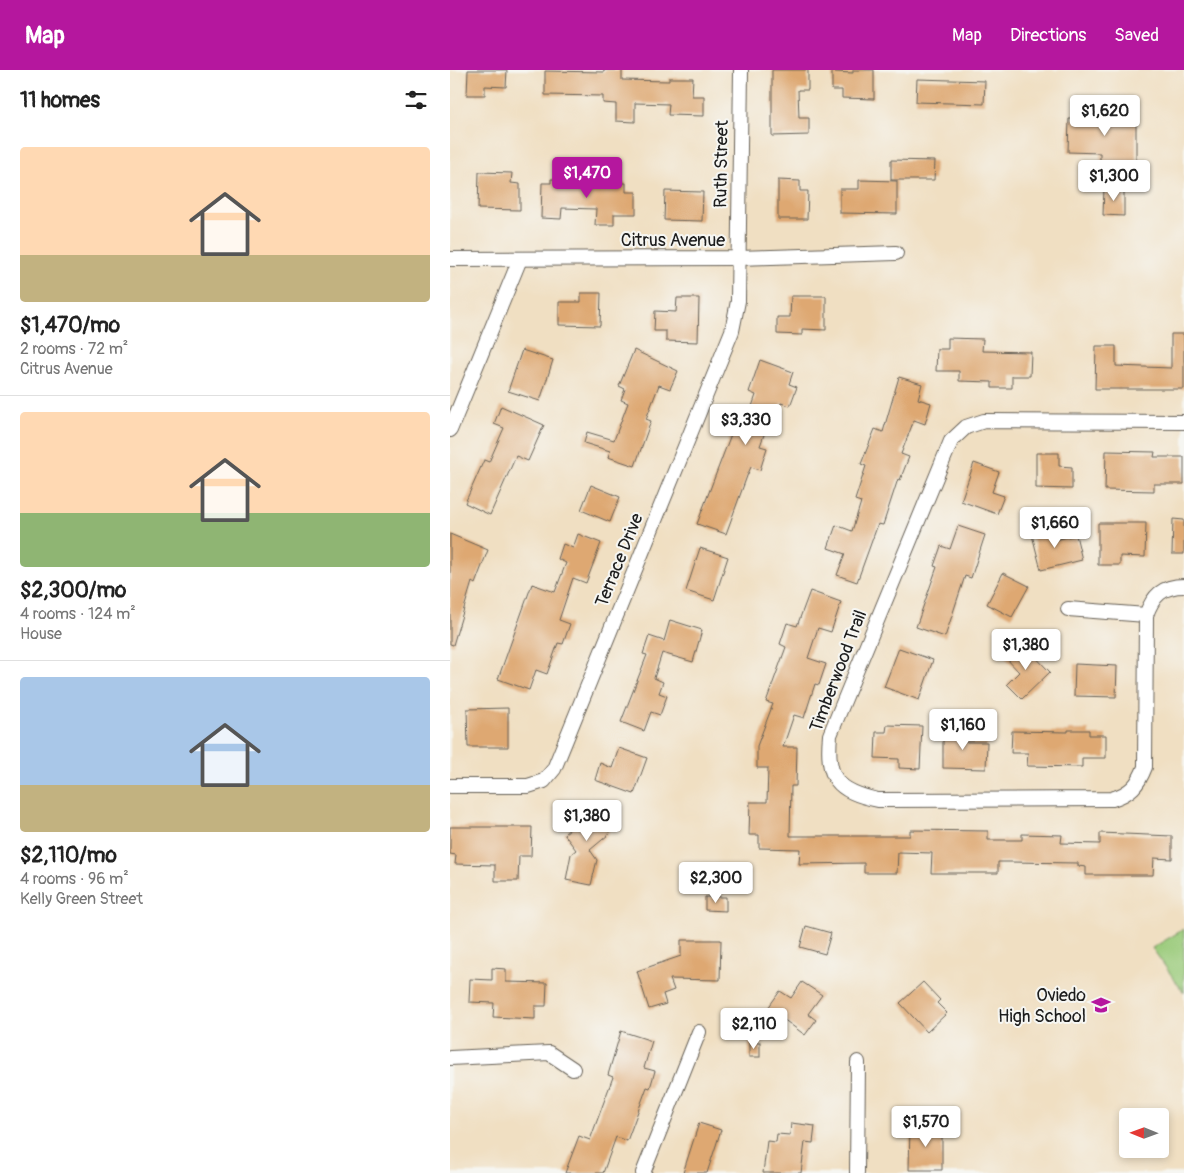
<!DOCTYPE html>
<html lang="en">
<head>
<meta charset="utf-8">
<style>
  body { margin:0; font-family:Pangolin,sans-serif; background:#f2f2f2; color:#222; height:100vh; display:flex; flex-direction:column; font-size:19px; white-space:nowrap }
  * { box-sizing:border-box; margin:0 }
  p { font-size:16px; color:#767676 }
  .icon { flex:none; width:28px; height:28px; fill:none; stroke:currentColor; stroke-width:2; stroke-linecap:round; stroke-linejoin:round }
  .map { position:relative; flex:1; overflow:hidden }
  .panel { display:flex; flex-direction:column; background:#fff; width:450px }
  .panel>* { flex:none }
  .needle { width:32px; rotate:271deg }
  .controls { position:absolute; left:669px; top:1038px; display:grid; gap:10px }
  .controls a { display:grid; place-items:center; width:50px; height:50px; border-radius:5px; background:#fff; box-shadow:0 2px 8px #0003; font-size:25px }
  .price { position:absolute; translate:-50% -42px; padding:0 11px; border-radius:5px; background:#fff; color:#222; font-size:16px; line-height:32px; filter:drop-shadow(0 1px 2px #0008) }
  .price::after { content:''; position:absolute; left:50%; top:30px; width:15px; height:11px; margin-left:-8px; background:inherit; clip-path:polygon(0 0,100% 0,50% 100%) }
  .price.selected { background:#b5179e; color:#fff }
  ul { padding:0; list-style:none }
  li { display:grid; align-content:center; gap:10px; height:265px; padding:0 20px }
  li+li { border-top:1px solid #e0e0e0 }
  li span { display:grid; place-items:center; height:155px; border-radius:5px; color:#555 }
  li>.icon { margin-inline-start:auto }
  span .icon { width:90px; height:90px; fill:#fffc; stroke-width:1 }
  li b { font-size:21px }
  h2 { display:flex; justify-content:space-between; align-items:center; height:60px; padding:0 20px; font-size:21px }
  header { display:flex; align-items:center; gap:30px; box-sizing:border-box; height:70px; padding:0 25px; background:#b5179e; color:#fff }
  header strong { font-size:24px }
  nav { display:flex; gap:28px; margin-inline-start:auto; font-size:18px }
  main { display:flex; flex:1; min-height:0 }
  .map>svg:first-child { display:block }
</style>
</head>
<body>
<header>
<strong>Map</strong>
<nav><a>Map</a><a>Directions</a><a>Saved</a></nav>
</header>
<main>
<section class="panel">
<h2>11 homes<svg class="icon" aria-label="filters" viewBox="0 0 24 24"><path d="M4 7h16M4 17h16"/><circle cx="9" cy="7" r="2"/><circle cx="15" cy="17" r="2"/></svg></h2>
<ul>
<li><span style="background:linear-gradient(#ffd9b3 70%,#c2b280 0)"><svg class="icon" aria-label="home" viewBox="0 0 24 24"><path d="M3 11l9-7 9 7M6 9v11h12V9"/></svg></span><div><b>$1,470/mo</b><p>2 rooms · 72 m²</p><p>Citrus Avenue</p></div></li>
<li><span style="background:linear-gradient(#ffd9b3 65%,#8fb573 0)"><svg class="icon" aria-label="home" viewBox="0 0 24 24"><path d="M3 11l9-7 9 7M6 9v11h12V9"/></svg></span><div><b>$2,300/mo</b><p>4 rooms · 124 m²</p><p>House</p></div></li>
<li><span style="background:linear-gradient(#a9c7e8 70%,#c2b280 0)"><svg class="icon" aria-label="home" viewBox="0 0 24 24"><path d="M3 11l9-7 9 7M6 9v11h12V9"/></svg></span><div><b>$2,110/mo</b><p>4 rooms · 96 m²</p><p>Kelly Green Street</p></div></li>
</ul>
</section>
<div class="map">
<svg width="734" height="1103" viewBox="0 0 734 1103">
  <rect width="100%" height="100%" fill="#f6f6f2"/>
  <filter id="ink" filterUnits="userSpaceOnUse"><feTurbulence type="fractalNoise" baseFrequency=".02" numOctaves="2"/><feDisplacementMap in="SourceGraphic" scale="10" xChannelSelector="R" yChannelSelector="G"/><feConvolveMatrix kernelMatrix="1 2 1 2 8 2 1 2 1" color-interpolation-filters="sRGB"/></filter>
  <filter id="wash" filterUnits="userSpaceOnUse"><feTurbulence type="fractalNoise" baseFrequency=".0096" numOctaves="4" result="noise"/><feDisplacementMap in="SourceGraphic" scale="20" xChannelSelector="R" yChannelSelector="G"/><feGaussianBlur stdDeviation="1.12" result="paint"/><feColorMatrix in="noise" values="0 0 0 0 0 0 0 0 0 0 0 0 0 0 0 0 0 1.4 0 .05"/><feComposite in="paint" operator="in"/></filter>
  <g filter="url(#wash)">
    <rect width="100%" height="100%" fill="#f0dfc2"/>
    <!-- green -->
    <polygon fill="#9aca79" stroke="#5b734a" points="734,859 734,923 702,878"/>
    <g id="blocks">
      <!-- building -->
      <g fill="#dea872">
        <polygon points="18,0 57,0 56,17 35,16 35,25 17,25"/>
        <polygon points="154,0 172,0 172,10 219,11 219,8 243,8 242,26 254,26 254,46 218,45 219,34 185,33 185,52 166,51 166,34 153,33 153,26 95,25 95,1 154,2"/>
        <polygon points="322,0 358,0 358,20 348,20 349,48 359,48 359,65 322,66"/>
        <polygon points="403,0 424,0 424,29 392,28 392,20 382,20 382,2 403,3"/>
        <polygon points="467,9 535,11 534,34 466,32"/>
        <polygon points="651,43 686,44 686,91 650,91 650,83 618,82 619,49 651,49"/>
        <polygon points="441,90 485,91 484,110 441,110"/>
        <polygon points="29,102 62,103 61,113 70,114 70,140 28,139"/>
        <polygon points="101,109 133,110 133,113 176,113 176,122 186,122 186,144 164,144 164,155 145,155 146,139 112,138 111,149 91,148 92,113 101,113"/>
        <polygon points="328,110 350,111 350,121 358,121 357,149 328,149"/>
        <polygon points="409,110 447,111 447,144 390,143 390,119 409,119"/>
        <polygon points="654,118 674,119 674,146 653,145"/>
        <polygon points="215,121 253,122 252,151 214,150"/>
        <polygon points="131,223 151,223 150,256 109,255 109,232 131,232"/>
        <polygon points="341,226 376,226 376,260 352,259 352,265 327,264 327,247 340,247"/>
        <polygon points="227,228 249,228 248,272 216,271 216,261 204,261 205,241 226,242"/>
        <polygon points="721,264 734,264 734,319 645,319 646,276 666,276 666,296 721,298"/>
        <polygon points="498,268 533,269 532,281 581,282 580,306 562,306 562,318 542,318 542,312 509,311 509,301 486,301 487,279 498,279"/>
        <polygon points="72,280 103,290 90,331 58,321"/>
        <polygon points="184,280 228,301 220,319 209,315 196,349 201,351 185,396 158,387 160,381 134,373 137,362 164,370 178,333 171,330 175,319 169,316"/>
        <polygon points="310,290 343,302 339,314 347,317 340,336 331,333 327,344 322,342 310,376 317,378 310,400 301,397 297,406 276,464 247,454 286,351 296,354 306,325 299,322"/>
        <polygon points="449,307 472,314 468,329 481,333 475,354 464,350 451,384 459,387 450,410 448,409 433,455 428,454 407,512 387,505 395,484 378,478 386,455 402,461 411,432 405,430 416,396 411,394 425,359 433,362"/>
        <polygon points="51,336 94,355 78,391 66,386 40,445 15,433 34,390 39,392 54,358 44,354"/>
        <polygon points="656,381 705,382 704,387 734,387 734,414 704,414 704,421 655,420"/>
        <polygon points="586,383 609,383 609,396 622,397 622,419 586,418"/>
        <polygon points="524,393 549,402 542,422 554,426 547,444 511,431"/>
        <polygon points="141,415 170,427 160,452 131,440"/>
        <polygon points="723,449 734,450 734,484 722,484"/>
        <polygon points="648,453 696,453 695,487 670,486 670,495 648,495"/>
        <polygon points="508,456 535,465 521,508 515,506 495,567 466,557 487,497 484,496 491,476 500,479"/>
        <polygon points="601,456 605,470 626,465 632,490 591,500 581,461"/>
        <polygon points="0,464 38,480 25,514 22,512 3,575 0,574"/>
        <polygon points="128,464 151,473 136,513 123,508 109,550 120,554 113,574 108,573 97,604 86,600 79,620 48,609 82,514 105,522 116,493 108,489 113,474 123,478"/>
        <polygon points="250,478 278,487 264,530 236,521"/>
        <polygon points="553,503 579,516 562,547 537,534"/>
        <polygon points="360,521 391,532 381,562 368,558 358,588 376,594 369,615 365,614 354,648 344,645 333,677 347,677 346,716 341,716 340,766 460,766 460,760 538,761 538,770 572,770 572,764 612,765 611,773 650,774 650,763 722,766 722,789 704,788 703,805 636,805 636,797 628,796 628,793 560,792 548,792 548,803 481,803 482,783 448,782 447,803 414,803 414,793 349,794 350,779 309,778 309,765 299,765 300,732 317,732 318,698 307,698 307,676 323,634 316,632 336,577 330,574 337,553 347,556"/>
        <polygon points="220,550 252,560 243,592 212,583 204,608 213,612 209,623 217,626 210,645 201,642 194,661 171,652 197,585 193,584 199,566 214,571"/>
        <polygon points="571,572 600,602 572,629 557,614 569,602 555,587"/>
        <polygon points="449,578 483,590 469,630 434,617"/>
        <polygon points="625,594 667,596 666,627 624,626"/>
        <polygon points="58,638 58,677 18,677 17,639"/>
        <polygon points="437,655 472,656 470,699 449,698 449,689 425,688 426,662 436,662"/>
        <polygon points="493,659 515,660 515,672 537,672 536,699 493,698"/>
        <polygon points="618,660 639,660 639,665 656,665 656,688 632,688 632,697 577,696 578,683 561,683 562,661 618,662"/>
        <polygon points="169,678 197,688 184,724 145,710 150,693 162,698"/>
        <polygon points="145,732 150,733 162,749 158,765 140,780 147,790 141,815 116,810 121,784 126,780 114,764 121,758 123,750"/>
        <polygon points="0,757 82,757 81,786 69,786 68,811 45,811 45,795 5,794 6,785 0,784"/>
        <polygon points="255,827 276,827 276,841 255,840"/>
        <polygon points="356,856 381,863 375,884 350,877"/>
        <polygon points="231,870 271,870 270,910 220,909 224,920 213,924 216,934 199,939 187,901 231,886"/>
        <polygon points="42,898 56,899 56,912 97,913 96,936 85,936 85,949 43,947 44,933 19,932 20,909 42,910"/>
        <polygon points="352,912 372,925 358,944 366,950 355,965 318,938 330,921 341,928"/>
        <polygon points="473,912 490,930 487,933 497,943 477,962 450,933"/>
        <polygon points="171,961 202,971 194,998 205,1001 200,1018 197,1017 177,1071 166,1067 153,1103 115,1103 129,1066 140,1070 163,1007 158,1005"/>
        <rect x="299" y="972" width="11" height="15"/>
        <polygon points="249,1053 271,1060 257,1103 233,1103"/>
        <polygon points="341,1053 365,1056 363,1073 355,1072 351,1103 313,1103 317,1071 326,1072 327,1064 340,1065"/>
        <polygon points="460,1056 492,1056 492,1100 459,1100"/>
      </g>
    </g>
  </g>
  <g filter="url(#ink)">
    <use href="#blocks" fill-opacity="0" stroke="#666056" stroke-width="1"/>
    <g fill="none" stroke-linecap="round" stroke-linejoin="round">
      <!-- street casing -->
      <g stroke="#666056" stroke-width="16">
        <g id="street">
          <polyline points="0,189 288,188 446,183"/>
          <path d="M734,352L534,351L516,357L501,371L380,665C376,708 386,721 428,730L662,729C681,723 688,715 695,697L696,545C703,526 712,516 734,516"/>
          <polyline points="0,360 70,189"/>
          <polyline points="618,539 696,545"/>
          <polyline points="0,716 78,716 94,711 104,699 282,261 288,231 291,0"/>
          <polyline points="0,988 99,983 123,999"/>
          <polyline points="193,1103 249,962"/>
          <polyline points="407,1103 408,992"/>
        </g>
      </g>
      <!-- street -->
      <use href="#street" stroke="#fff" stroke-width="14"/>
    </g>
  </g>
  <!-- icons -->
  <defs>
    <g id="school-bare" transform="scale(1.5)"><path d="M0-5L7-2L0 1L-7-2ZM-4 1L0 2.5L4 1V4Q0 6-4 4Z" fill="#b5179e" stroke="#f6f6f2" stroke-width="2.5" paint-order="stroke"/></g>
  </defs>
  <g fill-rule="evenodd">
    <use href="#school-bare" x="651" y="935"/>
  </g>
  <g text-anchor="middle" stroke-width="4" stroke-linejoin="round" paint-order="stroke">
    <!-- street labels -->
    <g font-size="18" fill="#1c1c1c" stroke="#f6f6f2">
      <text transform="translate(271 94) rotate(-89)" y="6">Ruth Street</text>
      <text x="223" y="176">Citrus Avenue</text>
      <text transform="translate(169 490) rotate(-68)" y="6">Terrace Drive</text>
      <text transform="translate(388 601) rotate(-69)" y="6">Timberwood Trail</text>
    </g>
    <!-- poi labels -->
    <g font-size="18" fill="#1c1c1c" stroke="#f6f6f2" text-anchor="end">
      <text x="636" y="931">Oviedo<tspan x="636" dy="21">High School</tspan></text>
    </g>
  </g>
</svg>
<div class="controls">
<a><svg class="needle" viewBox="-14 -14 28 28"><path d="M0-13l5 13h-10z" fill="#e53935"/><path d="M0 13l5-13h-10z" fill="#767676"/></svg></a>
</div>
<b class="price" style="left:655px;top:67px">$1,620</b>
<b class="price selected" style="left:137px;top:129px">$1,470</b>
<b class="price" style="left:664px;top:132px">$1,300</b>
<b class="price" style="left:296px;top:376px">$3,330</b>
<b class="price" style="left:605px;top:479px">$1,660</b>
<b class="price" style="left:576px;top:601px">$1,380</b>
<b class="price" style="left:513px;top:681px">$1,160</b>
<b class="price" style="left:137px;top:772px">$1,380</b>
<b class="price" style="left:266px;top:834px">$2,300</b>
<b class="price" style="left:304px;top:980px">$2,110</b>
<b class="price" style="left:476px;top:1078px">$1,570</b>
</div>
</main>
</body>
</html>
